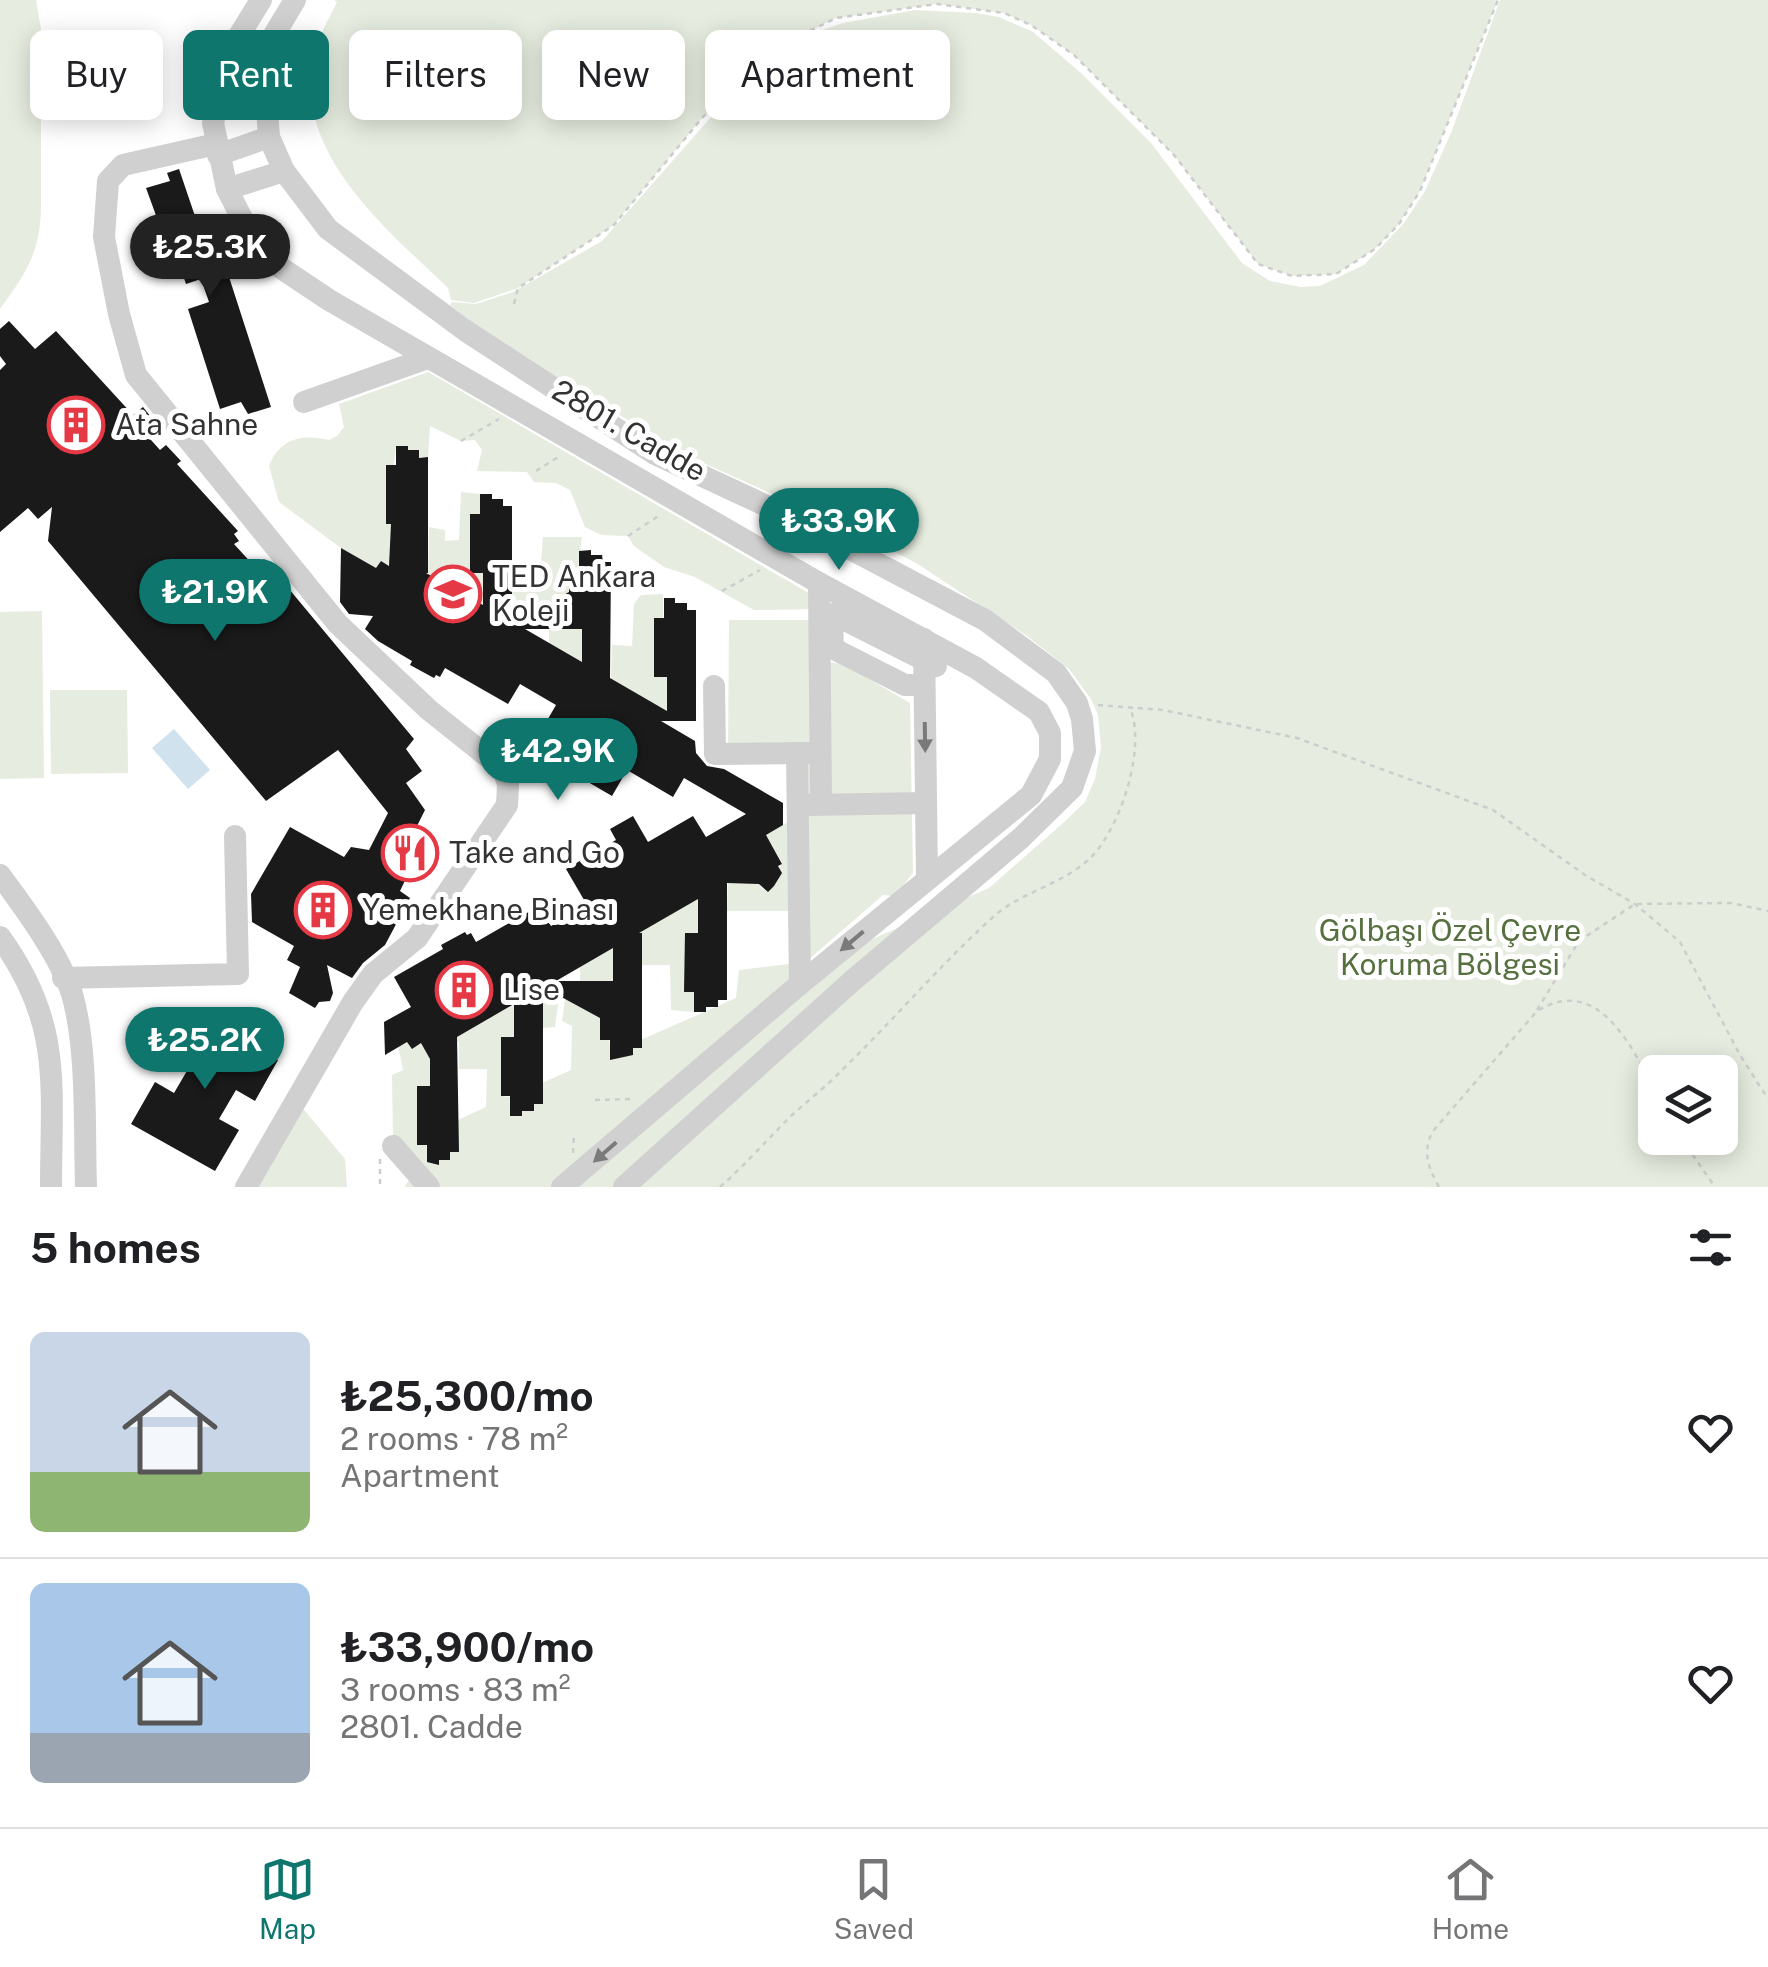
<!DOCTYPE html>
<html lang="en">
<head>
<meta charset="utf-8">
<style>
  body { margin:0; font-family:"Public Sans",sans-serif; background:#f6f6f6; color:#202124; height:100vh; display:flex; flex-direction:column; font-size:38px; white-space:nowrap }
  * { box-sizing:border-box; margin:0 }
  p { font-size:32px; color:#757577 }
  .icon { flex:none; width:55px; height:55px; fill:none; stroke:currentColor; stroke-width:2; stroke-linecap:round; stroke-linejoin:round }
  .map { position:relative; height:1187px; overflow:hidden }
  .details { display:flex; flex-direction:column; background:#fff; flex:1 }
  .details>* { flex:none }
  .top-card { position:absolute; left:30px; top:30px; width:1000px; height:90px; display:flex; gap:20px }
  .tools { position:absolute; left:1638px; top:1055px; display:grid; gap:20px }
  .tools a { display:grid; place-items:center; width:100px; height:100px; border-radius:15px; background:#fff; box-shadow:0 5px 25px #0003; font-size:50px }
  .price { position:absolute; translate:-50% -85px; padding:0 22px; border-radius:35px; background:#0f766e; color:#fff; font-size:32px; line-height:65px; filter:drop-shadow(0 2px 5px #0008) }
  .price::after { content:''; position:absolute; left:50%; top:60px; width:30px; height:22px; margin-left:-15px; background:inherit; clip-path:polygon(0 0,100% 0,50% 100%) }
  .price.selected { background:#222; color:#fff }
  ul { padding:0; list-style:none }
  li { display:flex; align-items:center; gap:30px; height:250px; padding:0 30px }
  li+li { border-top:2px solid #e0e0e0 }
  li span { display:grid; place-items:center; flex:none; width:280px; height:200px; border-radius:15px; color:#555 }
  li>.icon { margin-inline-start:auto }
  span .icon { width:120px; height:120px; fill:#fffc; stroke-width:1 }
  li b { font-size:42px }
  h2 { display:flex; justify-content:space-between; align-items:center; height:120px; padding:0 30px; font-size:42px }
  .chip { padding:0 35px; border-radius:15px; background:#fff; box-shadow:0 5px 25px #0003; font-size:35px; line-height:90px }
  .chip.selected { background:#0f766e; color:#fff }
  .menu { display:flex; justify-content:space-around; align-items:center; height:140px; border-top:2px solid #e0e0e0; background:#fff; font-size:28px; color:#757577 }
  .menu a { display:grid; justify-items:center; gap:5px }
  .menu .selected { color:#0f766e }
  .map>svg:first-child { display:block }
</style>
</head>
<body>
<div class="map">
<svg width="1768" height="1187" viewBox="0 0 1768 1187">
  <rect width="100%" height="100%" fill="#fff"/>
  <!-- green -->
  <g fill="#e6ecdf" fill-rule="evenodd">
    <path d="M0,0H36L41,29V208C40,253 26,273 0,309Z"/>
    <path d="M334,0H1498L1420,191L1399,224L1375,249L1336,274L1292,276L1258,264L1174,155L1074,55L1031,25L1004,13L937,4L836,18L783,44L753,68L702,118L614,225L518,288L474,303L451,300L448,288C387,229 294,154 313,59C317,38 328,21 337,2Z"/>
    <path d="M1500,0H1768V1187H404L417,1170L393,1142L392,1075L403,1070L398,1045L407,1042L412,1048L424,1042L427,1054L430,1053V1086H417L428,1158L458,1120L486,1107L487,1069H459V1042H443L489,1019L485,1011L490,1008L495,1015L514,1004V1037L501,1038V1096L511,1097L571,1070L572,1026L562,1021L565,999L580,1006V956L589,962L613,948V981L600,982L611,1053L736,998L739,970L789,964L792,974L989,888L1062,824L1085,802L1095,779L1101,747L1098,715L1091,699L1069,669L1027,636L916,563L863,535L690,457L497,342L450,305L452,302L476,304L513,292L602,241L727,99L786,50L814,33L843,23L915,10L976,13L999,17L1033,32L1081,73L1151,143L1242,263L1270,281L1301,287L1320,286L1364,265L1404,223L1425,191L1451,133ZM1655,1072H1720V1138H1655Z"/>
    <path d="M428,372L819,599V609L754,610L695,577L664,567L634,546L628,536L601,535L585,527L570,490L556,483L534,482L527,472L477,471L482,450L475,440L461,441L430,426L428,457L419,458V450H408L407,446H396L387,524H399L390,537V549L397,556L393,568L381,561L376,568L341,548L279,502L269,466C280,438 302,434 329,440L337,436L344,427L339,404Z"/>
    <polygon points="461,492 480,494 480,514 470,515 470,572 483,573 483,606 428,574 429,527 445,530 445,541 459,540"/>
    <polygon points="543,537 582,537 570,629 582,629 582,662 549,644 549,603 513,622 512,589 539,589"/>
    <polygon points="663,594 663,618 654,619 654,676 667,677 667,711 611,679 612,645 632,646 634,604 641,595"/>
    <polygon points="42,611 44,778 0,779 0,612"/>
    <polygon points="729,620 819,620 820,660 845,665 910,703 913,873 895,896 883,895 800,967 797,754 728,754"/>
    <polygon points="50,690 127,690 128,773 51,774"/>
    <polygon points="793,819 790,911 727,911 728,883 759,880 761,888 768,892 782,863 768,839 757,840"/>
    <polygon points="698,899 698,933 685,934 685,991 694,992 694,1012 671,1010 670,965 642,965 642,937 626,937"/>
    <polygon points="527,987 544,988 559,996 555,1027 543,1028 543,994"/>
    <polygon points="300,1105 345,1159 347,1187 255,1187"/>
  </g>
  <!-- water -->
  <polygon fill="#cfe2ee" points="174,729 210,770 188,789 152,748"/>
  <!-- building -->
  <g fill="#1a1a1a" fill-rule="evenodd">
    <polygon points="179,169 197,222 210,218 271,407 248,414 241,402 220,409 188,309 209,302 201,279 186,284 178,261 173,262 146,188 170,181 167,173"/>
    <polygon points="9,321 35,349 56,331 133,415 143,407 155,422 143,431 160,450 166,445 181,461 177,464 238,531 234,534 239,541 234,544 255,567 264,559 414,739 406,749 422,771 406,783 425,810 417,826 429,834 426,839 432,842 418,865 413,864 400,891 410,898 385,945 363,963 352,978 327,965 333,993 330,1001 319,1002 315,1008 289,993 300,967 287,960 294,946 252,922 251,894 290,827 344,857 351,847 369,850 388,813 338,750 266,801 48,541 52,507 38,519 28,508 0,532 0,370 6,364 0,356 0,329"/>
    <path d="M396,446H408V450H419V458L428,457V573H426L483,605V573H470V514H480V494H492V499H503V506H512V623L569,592V570H579V551L591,550V555H602L603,562H611L610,678L667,711V677H654V618H664V598H675V603H687V610H696V721H661L695,741L696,753L707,766L724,769L783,803V825L766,835L782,864L778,866L782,873L774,886L768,892L759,884L727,883V1000H718V1007H706V1012H694V992H684L685,933H698V899L639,933H642V1048H633V1055L610,1060V1040H600V1018L543,987V1104H534V1111H522V1116H510V1096H501V1037H514V1004L457,1037L459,1152H450V1160H439V1165L427,1162V1145H417V1086H430V1059L421,1043L412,1049L407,1042L385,1055L384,1022L411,1007L394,977L443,949L441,945L465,932L467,935L471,933L476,942L539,906L551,926L587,905L566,869L616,840L610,829L633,816L648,842L693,816L706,837L746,814L684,778L673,797L627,770L612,796L588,782L594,771L537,738L556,705L520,684L508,704L445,668L440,677L436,675L434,678L410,665L412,661L378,641L365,629L373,616L349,614L340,602L341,548L376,568L381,561L389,566L391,524H386V465H396ZM525,629H582V662ZM613,948V981H556Z"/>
    <polygon points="195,1012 278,1060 255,1101 236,1090 219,1119 239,1130 215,1171 131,1124 155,1082 174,1093 191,1064 171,1054"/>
  </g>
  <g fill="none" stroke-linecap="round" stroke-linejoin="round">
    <!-- path -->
    <g stroke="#cdcdcd" stroke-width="2.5" stroke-dasharray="5 5" stroke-linecap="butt">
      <polyline points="514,304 518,288 614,225 702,118 753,68 783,44 836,18 937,4 1004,13 1031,25 1074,55 1174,155 1258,264 1292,276 1336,274 1375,249 1399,224 1420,191 1498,0"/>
      <polyline points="461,441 499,419"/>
      <polyline points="536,471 560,456"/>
      <polyline points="628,536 660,515"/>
      <polyline points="722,591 760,570"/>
      <polyline points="1098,705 1163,710 1297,738 1493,810 1585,875 1635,904 1680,942 1740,1055 1768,1099"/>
      <polyline points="1537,1010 1579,941 1635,904 1731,903 1768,911"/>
      <polyline points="595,1100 634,1099"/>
      <polyline points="1681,1138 1715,1187"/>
      <polyline points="573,1153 574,1134"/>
      <polyline points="380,1159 380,1187"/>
      <path d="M720,1187C745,1165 767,1140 790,1117C805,1103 822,1090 836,1076C889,1025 937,968 992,918C1022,890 1068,884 1095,853C1122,821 1145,750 1131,710"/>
      <path d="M1439,1187C1428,1167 1422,1151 1433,1131L1537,1011C1598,974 1631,1046 1655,1090"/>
    </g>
    <!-- minor -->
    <g stroke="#d0d0d0" stroke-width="22">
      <polyline points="261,0 229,52 213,123 227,189 255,244 275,264 329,300 819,583 976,668 1039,712 1050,733 1050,759 1031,795 800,984 562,1187"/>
      <polyline points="295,0 274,35 268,54 265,82 269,137 284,171 328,229 466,331 655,454 784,514 985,620 1056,673 1077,703 1082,719 1085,751 1072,788 1021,838 851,982 624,1187"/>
      <polyline points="216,144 123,165 108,181 104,237 119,314 136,375 338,624 429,710 503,769 508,784 507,805 417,938 373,974 353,1002 246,1187"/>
      <polyline points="218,155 269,137"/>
      <polyline points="227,189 284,171"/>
      <polyline points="304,402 428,358"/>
      <polyline points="819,583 821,804"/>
      <polyline points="833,614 936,666"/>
      <polyline points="832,624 833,646 838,651 905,685 924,685"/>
      <polyline points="924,639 927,879"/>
      <polyline points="714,686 715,754 808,753"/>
      <polyline points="797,753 800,984"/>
      <polyline points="809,805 926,803"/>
      <path d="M0,875C24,907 60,956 72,994C88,1049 84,1129 86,1187"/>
      <path d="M0,937C63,1024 51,1085 51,1187"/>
      <polyline points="63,978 238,974 235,836"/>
      <polyline points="393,1146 429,1187"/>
    </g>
  </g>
  <!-- one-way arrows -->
  <defs><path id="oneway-solid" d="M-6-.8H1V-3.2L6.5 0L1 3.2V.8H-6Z" transform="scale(2.5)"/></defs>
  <g fill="#7a7a7a">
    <use href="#oneway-solid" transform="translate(925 737) rotate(89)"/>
    <use href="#oneway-solid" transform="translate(852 941) rotate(140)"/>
    <use href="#oneway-solid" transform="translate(605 1152) rotate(139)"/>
  </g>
  <!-- icons -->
  <defs>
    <g id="building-ring" transform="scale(2.875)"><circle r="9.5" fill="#fff" stroke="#e63946" stroke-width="1.5"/><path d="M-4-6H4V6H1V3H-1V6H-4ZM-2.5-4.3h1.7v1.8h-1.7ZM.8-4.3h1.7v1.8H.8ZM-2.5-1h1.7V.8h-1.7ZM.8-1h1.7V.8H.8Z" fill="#e63946"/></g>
    <g id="school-ring" transform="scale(2.875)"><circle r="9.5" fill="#fff" stroke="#e63946" stroke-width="1.5"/><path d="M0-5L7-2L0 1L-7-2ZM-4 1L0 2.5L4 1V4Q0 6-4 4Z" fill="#e63946"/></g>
    <g id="restaurant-ring" transform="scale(2.875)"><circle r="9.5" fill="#fff" stroke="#e63946" stroke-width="1.5"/><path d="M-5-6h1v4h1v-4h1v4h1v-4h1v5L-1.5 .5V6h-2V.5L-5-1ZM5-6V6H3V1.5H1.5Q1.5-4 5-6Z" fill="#e63946"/></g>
  </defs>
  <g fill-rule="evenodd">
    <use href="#building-ring" x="76" y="425"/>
    <use href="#school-ring" x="453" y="594"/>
    <use href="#restaurant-ring" x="410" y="853"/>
    <use href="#building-ring" x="323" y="910"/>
    <use href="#building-ring" x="464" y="990"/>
  </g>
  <g text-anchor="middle" stroke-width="10" stroke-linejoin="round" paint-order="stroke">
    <!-- poi labels -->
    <g font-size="30" fill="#333" stroke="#fff" text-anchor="start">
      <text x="115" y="435">Ata Sahne</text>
      <text x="492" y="587">TED Ankara<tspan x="492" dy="34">Koleji</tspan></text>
      <text x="449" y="863">Take and Go</text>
      <text x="362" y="920">Yemekhane Binası</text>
      <text x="503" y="1000">Lise</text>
    </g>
    <!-- street labels -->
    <g font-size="30" fill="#333" stroke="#fff">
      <text transform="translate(629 431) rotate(30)" y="10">2801. Cadde</text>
    </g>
    <!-- park labels -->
    <g font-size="30" fill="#56703f" stroke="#fff">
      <text x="1450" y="941">Gölbaşı Özel Çevre<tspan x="1450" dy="34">Koruma Bölgesi</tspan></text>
    </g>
  </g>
</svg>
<div class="tools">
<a><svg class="icon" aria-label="layers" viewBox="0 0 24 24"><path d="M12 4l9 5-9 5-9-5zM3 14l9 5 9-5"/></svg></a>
</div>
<b class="price selected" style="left:210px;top:299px">₺25.3K</b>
<b class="price" style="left:839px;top:573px">₺33.9K</b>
<b class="price" style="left:215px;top:644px">₺21.9K</b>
<b class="price" style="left:558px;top:803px">₺42.9K</b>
<b class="price" style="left:205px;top:1092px">₺25.2K</b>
<div class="top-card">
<a class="chip">Buy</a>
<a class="chip selected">Rent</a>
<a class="chip">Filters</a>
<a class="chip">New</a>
<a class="chip">Apartment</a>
</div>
</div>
<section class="details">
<h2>5 homes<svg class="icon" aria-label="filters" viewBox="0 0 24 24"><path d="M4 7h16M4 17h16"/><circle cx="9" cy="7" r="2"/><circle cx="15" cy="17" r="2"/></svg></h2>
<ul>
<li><span style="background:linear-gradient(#c9d6e8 70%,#8fb573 0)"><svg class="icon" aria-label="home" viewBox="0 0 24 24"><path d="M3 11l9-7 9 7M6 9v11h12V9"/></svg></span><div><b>₺25,300/mo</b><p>2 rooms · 78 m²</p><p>Apartment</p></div><svg class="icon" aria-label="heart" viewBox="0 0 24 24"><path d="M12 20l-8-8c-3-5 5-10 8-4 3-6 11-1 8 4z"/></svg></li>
<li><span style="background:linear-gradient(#a9c7e8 75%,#9aa5b1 0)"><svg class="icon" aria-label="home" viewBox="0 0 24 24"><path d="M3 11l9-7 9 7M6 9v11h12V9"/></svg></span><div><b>₺33,900/mo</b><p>3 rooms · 83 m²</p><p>2801. Cadde</p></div><svg class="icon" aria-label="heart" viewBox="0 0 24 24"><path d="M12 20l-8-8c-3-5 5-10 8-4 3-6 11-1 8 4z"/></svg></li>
</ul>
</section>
<nav class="menu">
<a class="selected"><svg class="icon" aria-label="map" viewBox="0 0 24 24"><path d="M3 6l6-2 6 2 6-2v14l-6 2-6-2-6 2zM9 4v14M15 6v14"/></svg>Map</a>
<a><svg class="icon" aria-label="saved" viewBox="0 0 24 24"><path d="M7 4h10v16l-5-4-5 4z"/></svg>Saved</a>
<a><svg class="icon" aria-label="home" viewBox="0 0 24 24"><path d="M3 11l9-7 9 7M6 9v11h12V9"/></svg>Home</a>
</nav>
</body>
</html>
